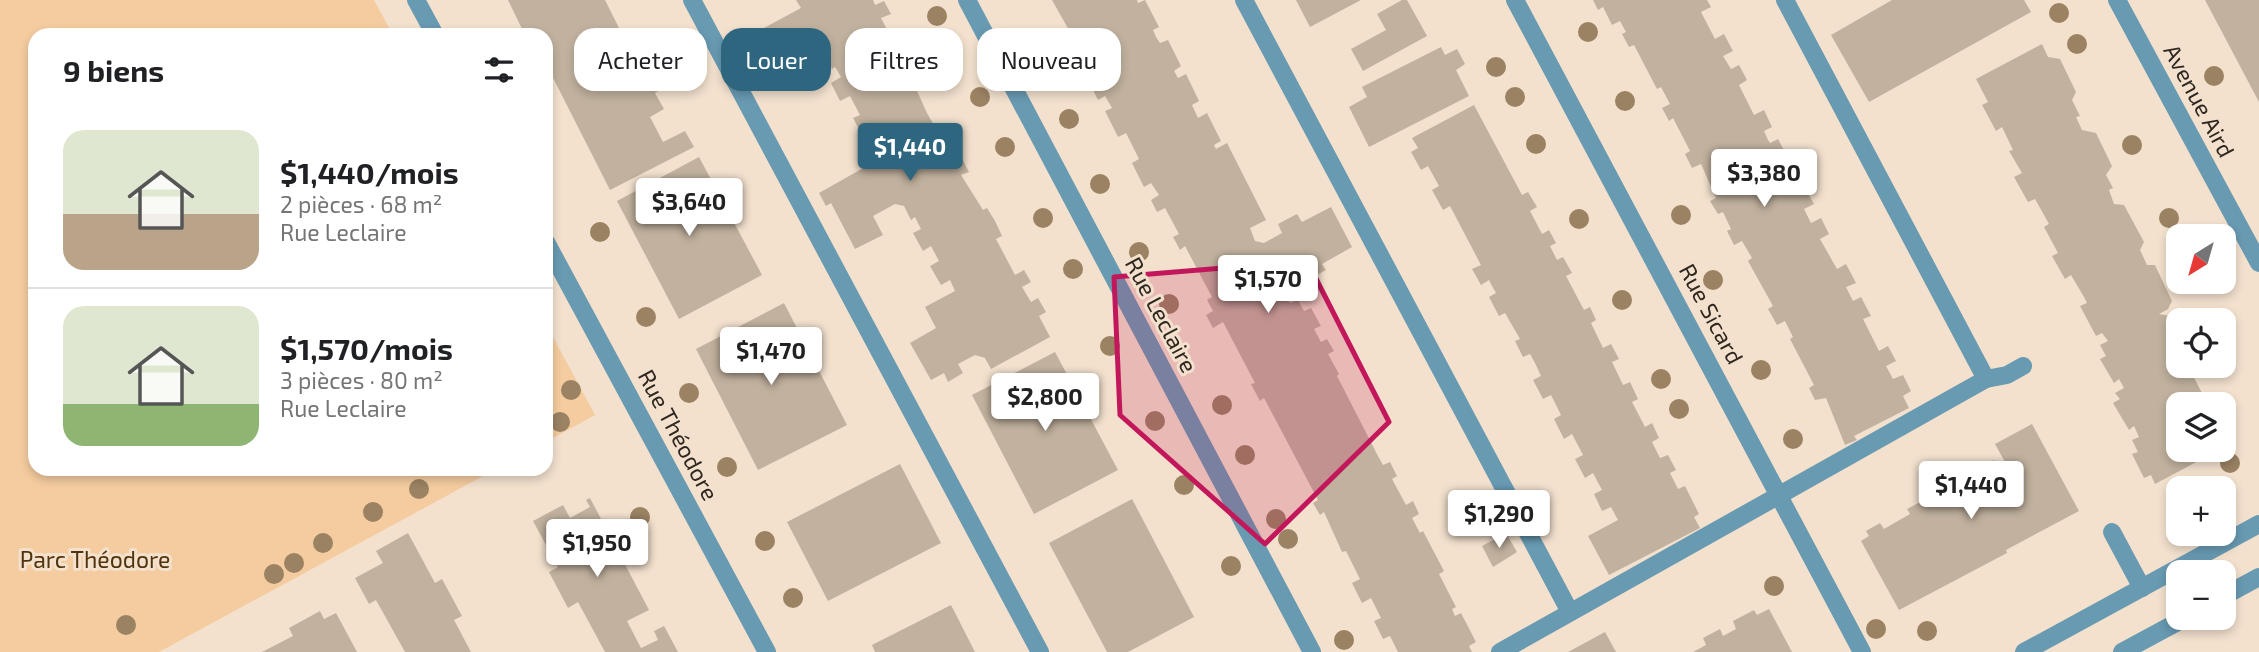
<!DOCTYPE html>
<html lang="fr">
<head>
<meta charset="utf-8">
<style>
  body { margin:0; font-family:"Exo 2",sans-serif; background:#f2f2f2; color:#202124; height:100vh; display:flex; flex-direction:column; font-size:26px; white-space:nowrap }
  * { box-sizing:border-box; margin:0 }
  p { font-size:23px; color:#757577 }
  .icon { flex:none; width:38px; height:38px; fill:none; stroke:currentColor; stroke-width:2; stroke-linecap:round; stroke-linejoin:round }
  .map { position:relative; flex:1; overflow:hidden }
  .side { position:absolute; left:28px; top:28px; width:525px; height:448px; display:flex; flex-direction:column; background:#fff; border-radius:21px; box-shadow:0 4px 10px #0003 }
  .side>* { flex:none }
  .hud { position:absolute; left:574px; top:28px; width:665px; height:63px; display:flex; gap:14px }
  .needle { width:46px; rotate:217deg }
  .buttons { position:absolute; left:2166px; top:224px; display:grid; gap:14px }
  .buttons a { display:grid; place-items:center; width:70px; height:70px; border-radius:14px; background:#fff; box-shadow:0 4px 10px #0003; font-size:35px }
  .price { position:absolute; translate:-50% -60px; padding:0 16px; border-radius:7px; background:#fff; color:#222; font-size:23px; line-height:46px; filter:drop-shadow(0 2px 4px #0008) }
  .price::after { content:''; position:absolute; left:50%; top:42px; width:21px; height:16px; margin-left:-10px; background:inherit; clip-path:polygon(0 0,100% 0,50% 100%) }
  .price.on { background:#2e6680; color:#fff }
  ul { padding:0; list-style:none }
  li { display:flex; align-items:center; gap:21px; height:175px; padding:0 35px }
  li+li { border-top:2px solid #e0e0e0 }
  li span { display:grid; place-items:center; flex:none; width:196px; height:140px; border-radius:21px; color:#555 }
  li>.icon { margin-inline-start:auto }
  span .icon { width:84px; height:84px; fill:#fffc; stroke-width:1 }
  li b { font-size:30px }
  h2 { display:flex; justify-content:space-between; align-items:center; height:84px; padding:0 35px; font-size:30px }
  .chip { padding:0 24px; border-radius:21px; background:#fff; box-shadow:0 4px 10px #0003; font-size:24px; line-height:63px }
  .chip.on { background:#2e6680; color:#fff }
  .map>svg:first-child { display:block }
</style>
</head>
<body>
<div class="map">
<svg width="2259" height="652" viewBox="0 0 2259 652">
  <rect width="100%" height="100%" fill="#f3e1ce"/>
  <!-- green -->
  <g fill="#f5cc9f">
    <polygon points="0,0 374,0 393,35 35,35 35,469 496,469 159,652 0,652"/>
    <polygon points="546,324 595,415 546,442"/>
  </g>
  <!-- building -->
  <g fill="#c1b19e">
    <polygon points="508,0 605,0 619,28 612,33 615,37 627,31 633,42 627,45 636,63 630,66 637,81 657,71 665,87 655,93 664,109 650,117 663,142 685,131 694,147 610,190 546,64 546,35 531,35 528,30 524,33"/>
    <polygon points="796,0 873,0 875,5 884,1 891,14 881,18 903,60 908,57 924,87 917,91 927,113 955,163 962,159 969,172 961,175 983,210 987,208 995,221 1002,236 996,239 1015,275 1024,270 1031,282 1022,287 1031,302 1038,298 1046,312 1039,316 1050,337 991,369 985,358 975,355 958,364 963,373 948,382 944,373 931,380 910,343 936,328 925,307 955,291 950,280 941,285 930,266 939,261 931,246 923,251 913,233 921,229 915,217 911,220 904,206 895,204 873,216 883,235 855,249 831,203 826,206 819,193 881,158 869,130 861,133 853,118 860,115 850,96 840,101 831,83 841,77 835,67 832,69 823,51 768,79 756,57 749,60 741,45 747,42 745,38 801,8"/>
    <polygon points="1052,0 1137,0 1138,3 1145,0 1159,27 1153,30 1156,37 1160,43 1168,40 1181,66 1174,71 1178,78 1186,74 1199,101 1192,105 1198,118 1207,113 1221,141 1214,145 1216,149 1227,143 1266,220 1250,228 1255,241 1264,243 1282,233 1278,224 1297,214 1302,222 1331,207 1352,247 1322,264 1326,270 1308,280 1305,274 1281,287 1290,303 1298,300 1304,311 1311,308 1321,326 1314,329 1321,342 1327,339 1334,351 1328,354 1339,374 1337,376 1378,456 1383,465 1390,462 1397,476 1392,479 1406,505 1413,501 1419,514 1412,518 1420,533 1423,531 1444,571 1439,574 1456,607 1452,609 1455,616 1461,613 1476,642 1469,646 1472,652 1398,652 1390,636 1383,639 1374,621 1381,618 1371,598 1362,603 1352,583 1360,579 1346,551 1342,552 1324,512 1320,515 1313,503 1318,500 1264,398 1260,401 1251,384 1255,383 1223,322 1213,328 1206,315 1213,311 1207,300 1212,297 1185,246 1180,250 1173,237 1179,234 1165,208 1157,212 1151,200 1159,195 1151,183 1144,187 1132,163 1139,159 1126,133 1118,137 1105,111 1112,108 1105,96 1098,100 1085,74 1091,71 1085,59 1079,62 1074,51 1079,48"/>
    <polygon points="1296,0 1361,0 1310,27"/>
    <polygon points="1402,0 1407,0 1427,36 1363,71 1351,49 1386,30 1377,14"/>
    <polygon points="1593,0 1707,0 1711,7 1701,12 1715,39 1724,34 1733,51 1723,56 1731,69 1739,65 1747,80 1739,85 1754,115 1764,110 1772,127 1764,131 1768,140 1770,143 1778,139 1787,156 1780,160 1797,193 1805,188 1814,204 1804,209 1811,223 1821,218 1829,234 1820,239 1837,269 1846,264 1856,283 1846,287 1853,301 1861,297 1871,316 1863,319 1879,351 1888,346 1896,361 1886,366 1893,379 1903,375 1911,391 1903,396 1909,408 1854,436 1857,440 1845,445 1826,398 1815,400 1809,388 1814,385 1790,339 1793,337 1785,321 1777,325 1768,309 1773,306 1748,261 1752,258 1742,241 1734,245 1727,231 1731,229 1723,212 1718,214 1710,201 1716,198 1701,164 1692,168 1685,154 1690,151 1673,118 1669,121 1662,108 1670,104 1661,87 1657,89 1634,45 1629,47 1622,34 1626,32 1620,21 1612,25 1603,7 1598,10"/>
    <polygon points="1892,0 2024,0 2031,12 1869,102 1831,35"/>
    <polygon points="2205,0 2259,0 2259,102"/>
    <polygon points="2042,44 2048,57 2060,59 2076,92 2072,100 2080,116 2076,117 2082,130 2096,133 2112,166 2106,175 2113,188 2109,190 2114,204 2124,205 2144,242 2140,250 2147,265 2155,265 2172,301 2168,309 2159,314 2170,316 2179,331 2179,366 2188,366 2203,395 2201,404 2179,404 2179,450 2219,450 2155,484 2151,475 2144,478 2132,454 2138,452 2132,440 2139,437 2134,426 2129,430 2113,403 2120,399 2115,393 2124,388 2119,379 2114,383 2100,359 2106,356 2100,345 2108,341 2102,333 2096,336 2080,306 2087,303 2084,297 2071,275 2065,279 2052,256 2058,253 2044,227 2049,224 2035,199 2028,202 2014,177 2022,173 2009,151 2013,150 2002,127 1996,131 1982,105 1988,102 1976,79"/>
    <polygon points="1441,47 1445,55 1457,49 1465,64 1456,70 1469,96 1369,147 1349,107 1367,97 1362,87"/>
    <polygon points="1474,105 1522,195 1528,192 1537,207 1530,211 1542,234 1549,230 1556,243 1550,246 1557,260 1563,257 1572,273 1566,276 1584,310 1590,307 1596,320 1591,323 1603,348 1611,344 1619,359 1612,362 1623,385 1630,382 1638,399 1632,402 1645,427 1652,423 1659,438 1652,442 1660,458 1668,455 1676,470 1670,473 1678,489 1685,486 1699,514 1694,517 1700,528 1609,575 1588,536 1618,520 1611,507 1602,511 1594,494 1602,490 1593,473 1585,478 1575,459 1583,455 1572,434 1564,439 1554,419 1561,415 1551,395 1543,399 1533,380 1541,376 1535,363 1530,354 1523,357 1515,341 1520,339 1505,313 1499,316 1489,297 1496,293 1492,286 1489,280 1481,285 1472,269 1481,265 1450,206 1443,210 1432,190 1439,186 1428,166 1421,170 1411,152 1418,148 1412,138"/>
    <polygon points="699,157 762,275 679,319 617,201"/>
    <polygon points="784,303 847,425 758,470 696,349"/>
    <polygon points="1055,352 1118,470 1034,514 972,395"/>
    <polygon points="2032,424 2079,511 2006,550 2007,553 1899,610 1861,541 1869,536 1866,531 1880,523 1884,529 1910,514 1907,509 1922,501 1925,506 1945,495 1942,488 1957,480 1960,487 1980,476 1976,470 1994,460 1997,466 2005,462 1995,444"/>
    <polygon points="900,464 941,543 828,601 787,522"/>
    <polygon points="590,498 649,610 627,621 641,648 658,640 654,631 664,626 678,652 605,652 578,602 568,608 549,572 558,567 533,521 563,505 570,518 590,507 586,500"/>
    <polygon points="1132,499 1194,617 1128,652 1107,652 1049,543"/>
    <polygon points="408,533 435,583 442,579 462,616 454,620 471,652 405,652 376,600 369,604 355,578 383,563 376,551"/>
    <polygon points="1506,533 1517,552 1493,567 1482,546"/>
    <polygon points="951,605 975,652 875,652 872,645"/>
    <polygon points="1769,609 1792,652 1693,652 1706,645 1703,638 1720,629 1723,636 1736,629 1733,621 1754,610 1757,615"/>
    <polygon points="320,611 324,619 336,613 357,652 262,652 293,636 289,628"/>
    <polygon points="1605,632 1616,652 1568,652"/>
  </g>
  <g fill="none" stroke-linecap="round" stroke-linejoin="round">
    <!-- service -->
    <g stroke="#689ab2" stroke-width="18">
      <polyline points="692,0 1040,652"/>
      <polyline points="1244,0 1570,612"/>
      <polyline points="1986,379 2007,375 2023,366"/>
      <polyline points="2112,532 2142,588"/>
      <polyline points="1500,652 1986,379 1785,0"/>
    </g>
    <!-- minor -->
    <g stroke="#689ab2" stroke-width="18">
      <polyline points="416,0 435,35"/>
      <polyline points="967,0 1312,652"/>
      <polyline points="1515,0 1862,652"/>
      <polyline points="2117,0 2259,263"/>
      <polyline points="546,242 767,652"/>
    </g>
    <!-- tertiary -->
    <g stroke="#689ab2" stroke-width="18">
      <polyline points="2224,596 2259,577"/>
      <polyline points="2024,652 2259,524"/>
      <polyline points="2122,652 2185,618"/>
    </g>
  </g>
  <!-- trees -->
  <g fill="#9a8263">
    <circle cx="2059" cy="13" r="10"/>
    <circle cx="937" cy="16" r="10"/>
    <circle cx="1588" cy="32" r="10"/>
    <circle cx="2077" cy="44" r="10"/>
    <circle cx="1035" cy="61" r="10"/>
    <circle cx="1496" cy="67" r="10"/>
    <circle cx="2214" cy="76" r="10"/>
    <circle cx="980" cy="97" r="10"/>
    <circle cx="1515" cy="97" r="10"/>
    <circle cx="1625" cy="101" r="10"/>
    <circle cx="1069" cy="119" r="10"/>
    <circle cx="1536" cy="144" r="10"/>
    <circle cx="2132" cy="145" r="10"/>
    <circle cx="1005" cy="147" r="10"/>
    <circle cx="1100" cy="184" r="10"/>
    <circle cx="1681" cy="215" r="10"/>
    <circle cx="1043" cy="218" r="10"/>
    <circle cx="2169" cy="218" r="10"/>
    <circle cx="1579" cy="219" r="10"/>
    <circle cx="600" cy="232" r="10"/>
    <circle cx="1139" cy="252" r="10"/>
    <circle cx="1073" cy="269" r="10"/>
    <circle cx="1713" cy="280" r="10"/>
    <circle cx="1622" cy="300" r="10"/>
    <circle cx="1169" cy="304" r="10"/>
    <circle cx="646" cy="317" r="10"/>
    <circle cx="1110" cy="346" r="10"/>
    <circle cx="1761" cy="370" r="10"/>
    <circle cx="1661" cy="379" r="10"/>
    <circle cx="571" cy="390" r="10"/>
    <circle cx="689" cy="393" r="10"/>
    <circle cx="1222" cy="405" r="10"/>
    <circle cx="1679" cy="409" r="10"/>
    <circle cx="1155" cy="421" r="10"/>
    <circle cx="560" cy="422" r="10"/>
    <circle cx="1793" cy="439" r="10"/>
    <circle cx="1245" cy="455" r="10"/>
    <circle cx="2230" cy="463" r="10"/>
    <circle cx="727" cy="467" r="10"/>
    <circle cx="1184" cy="485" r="10"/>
    <circle cx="419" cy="489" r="10"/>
    <circle cx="373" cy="512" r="10"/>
    <circle cx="640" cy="517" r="10"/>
    <circle cx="1276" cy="519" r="10"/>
    <circle cx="1288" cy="539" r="10"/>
    <circle cx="765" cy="541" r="10"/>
    <circle cx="323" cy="543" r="10"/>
    <circle cx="294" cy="563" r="10"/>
    <circle cx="1231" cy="566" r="10"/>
    <circle cx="274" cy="574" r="10"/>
    <circle cx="1774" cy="586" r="10"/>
    <circle cx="793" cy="598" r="10"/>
    <circle cx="126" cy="625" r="10"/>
    <circle cx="1876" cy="629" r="10"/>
    <circle cx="1927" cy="631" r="10"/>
    <circle cx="1344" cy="640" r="10"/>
  </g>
  <!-- marked area -->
  <path fill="#c2185b" fill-opacity="0.2" stroke="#c2185b" stroke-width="5" stroke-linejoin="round" d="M1307,261L1389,422L1265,544L1120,415L1114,277Z"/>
  <g text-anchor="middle" stroke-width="6" stroke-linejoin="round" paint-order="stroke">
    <!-- street labels -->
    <g font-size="23" fill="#2e2720" stroke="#f3e1ce">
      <text transform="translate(2199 101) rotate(62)" y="8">Avenue Aird</text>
      <text transform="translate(1711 314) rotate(62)" y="8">Rue Sicard</text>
      <text transform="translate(1161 315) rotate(62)" y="8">Rue Leclaire</text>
      <text transform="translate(678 435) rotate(62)" y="8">Rue Théodore</text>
    </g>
    <!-- park labels -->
    <g font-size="23" fill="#52340c" stroke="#f3e1ce">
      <text x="95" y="568">Parc Théodore</text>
    </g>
  </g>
</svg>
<div class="buttons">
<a><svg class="needle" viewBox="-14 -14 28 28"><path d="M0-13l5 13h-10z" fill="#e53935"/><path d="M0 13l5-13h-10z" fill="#757577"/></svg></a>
<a><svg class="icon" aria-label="locate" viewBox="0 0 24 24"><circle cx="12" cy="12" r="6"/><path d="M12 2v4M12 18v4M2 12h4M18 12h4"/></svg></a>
<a><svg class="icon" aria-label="layers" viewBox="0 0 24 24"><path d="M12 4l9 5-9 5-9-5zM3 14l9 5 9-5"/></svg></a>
<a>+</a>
<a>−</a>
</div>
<b class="price on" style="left:910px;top:183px">$1,440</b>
<b class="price" style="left:1764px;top:209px">$3,380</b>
<b class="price" style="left:689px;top:238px">$3,640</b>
<b class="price" style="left:1268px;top:315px">$1,570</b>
<b class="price" style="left:771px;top:387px">$1,470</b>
<b class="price" style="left:1045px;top:433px">$2,800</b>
<b class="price" style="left:1971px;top:521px">$1,440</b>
<b class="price" style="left:1499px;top:550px">$1,290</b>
<b class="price" style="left:597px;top:579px">$1,950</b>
<div class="hud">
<a class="chip">Acheter</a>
<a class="chip on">Louer</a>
<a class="chip">Filtres</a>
<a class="chip">Nouveau</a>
</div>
<section class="side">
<h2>9 biens<svg class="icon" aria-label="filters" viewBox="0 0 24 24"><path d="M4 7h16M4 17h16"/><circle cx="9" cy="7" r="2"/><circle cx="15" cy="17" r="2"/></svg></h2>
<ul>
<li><span style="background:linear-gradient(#dfe7d0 60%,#b9a48a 0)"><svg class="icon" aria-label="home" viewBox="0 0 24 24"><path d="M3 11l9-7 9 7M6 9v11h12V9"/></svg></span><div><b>$1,440/mois</b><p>2 pièces · 68 m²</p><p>Rue Leclaire</p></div></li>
<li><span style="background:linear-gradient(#dfe7d0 70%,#8fb573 0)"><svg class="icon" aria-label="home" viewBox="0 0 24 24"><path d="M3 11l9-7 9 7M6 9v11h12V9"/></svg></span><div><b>$1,570/mois</b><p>3 pièces · 80 m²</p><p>Rue Leclaire</p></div></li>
</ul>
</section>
</div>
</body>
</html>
